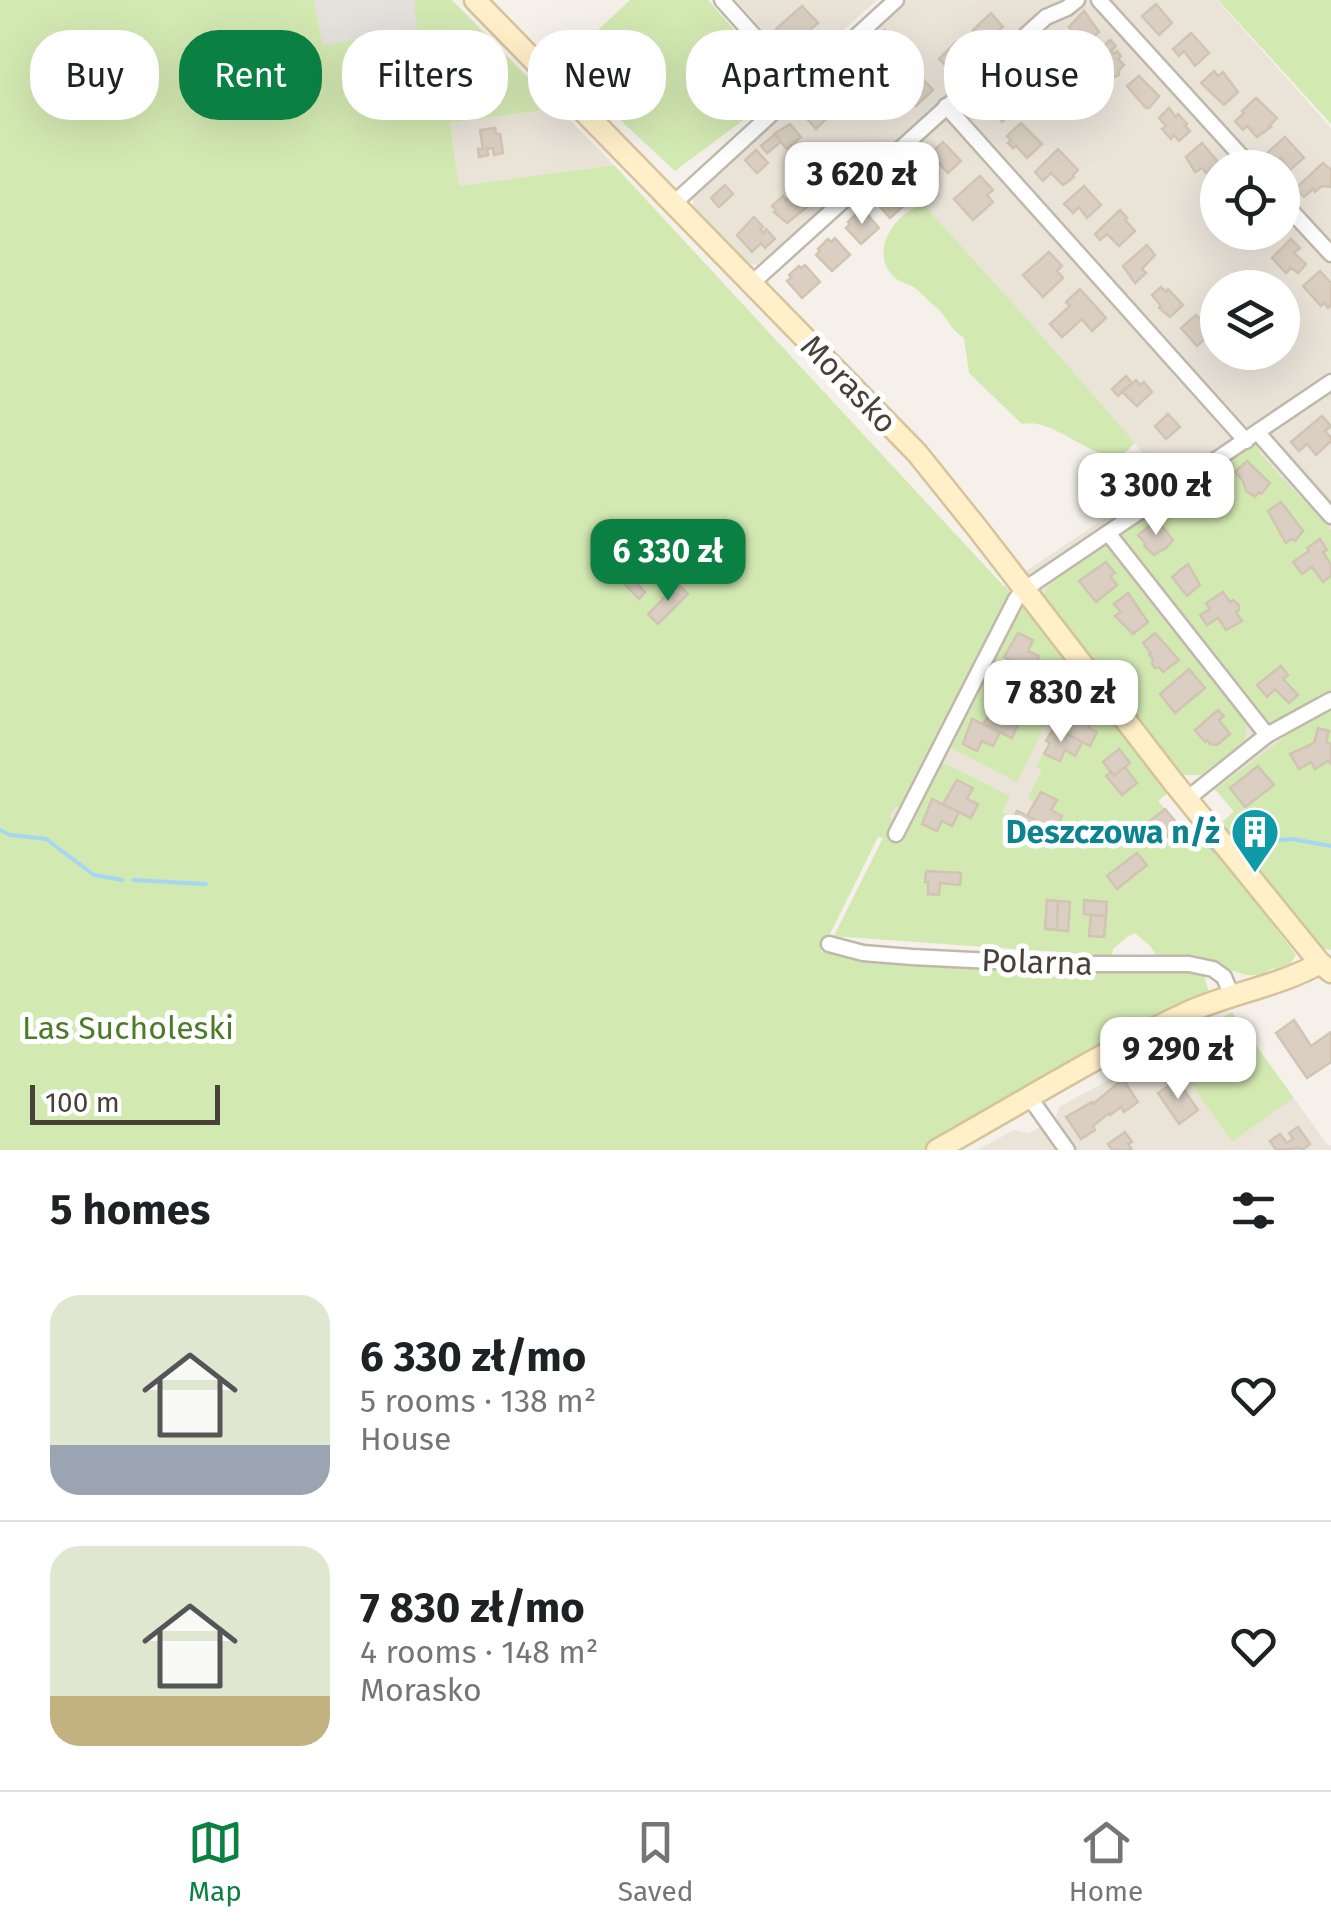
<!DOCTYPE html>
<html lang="en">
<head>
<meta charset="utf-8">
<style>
  body { margin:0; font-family:"Fira Sans",sans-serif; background:#f2f2f2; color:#202124; height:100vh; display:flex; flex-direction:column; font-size:38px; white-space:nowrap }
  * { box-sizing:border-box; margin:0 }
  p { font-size:32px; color:#757577 }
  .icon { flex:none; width:55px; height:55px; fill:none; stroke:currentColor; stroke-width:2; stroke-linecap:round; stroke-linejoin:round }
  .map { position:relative; height:1150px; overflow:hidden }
  .sheet { display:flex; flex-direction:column; background:#fff; flex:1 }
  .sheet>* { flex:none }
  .top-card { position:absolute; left:30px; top:30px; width:1272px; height:90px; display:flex; gap:20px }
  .tools { position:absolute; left:1200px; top:150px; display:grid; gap:20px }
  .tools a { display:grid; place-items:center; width:100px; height:100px; border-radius:50%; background:#fff; box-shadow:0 10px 40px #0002; font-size:50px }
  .scale { position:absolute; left:30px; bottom:25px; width:190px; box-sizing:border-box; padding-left:10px; border:5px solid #494138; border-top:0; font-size:28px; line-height:35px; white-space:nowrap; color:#494138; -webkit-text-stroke:8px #fff; paint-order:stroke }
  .price { position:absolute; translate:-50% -85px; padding:0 22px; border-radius:20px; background:#fff; color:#222; font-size:32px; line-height:65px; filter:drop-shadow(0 2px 5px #0008) }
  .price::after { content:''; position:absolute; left:50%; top:60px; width:30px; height:22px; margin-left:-15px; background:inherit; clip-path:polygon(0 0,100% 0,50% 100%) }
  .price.on { background:#0b8043; color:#fff }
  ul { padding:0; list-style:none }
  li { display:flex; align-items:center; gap:30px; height:250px; padding:0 50px }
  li+li { border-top:2px solid #e0e0e0 }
  li span { display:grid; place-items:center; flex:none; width:280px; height:200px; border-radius:30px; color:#555 }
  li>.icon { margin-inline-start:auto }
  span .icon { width:120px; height:120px; fill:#fffc; stroke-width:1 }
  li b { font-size:42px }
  h2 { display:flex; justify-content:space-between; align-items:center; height:120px; padding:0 50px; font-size:42px }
  .pill { padding:0 35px; border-radius:40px; background:#fff; box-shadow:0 10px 40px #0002; font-size:35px; line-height:90px }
  .pill.on { background:#0b8043; color:#fff }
  .menu { display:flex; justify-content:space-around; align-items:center; height:140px; border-top:2px solid #e0e0e0; background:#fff; font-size:28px; color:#757577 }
  .menu a { display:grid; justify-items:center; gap:5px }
  .menu .on { color:#0b8043 }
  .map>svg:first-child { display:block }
</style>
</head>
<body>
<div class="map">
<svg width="1331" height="1150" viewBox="0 0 1331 1150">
  <rect width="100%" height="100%" fill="#f5f1ea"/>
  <!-- residential -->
  <g fill="#e9e3d8" fill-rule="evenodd">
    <polygon points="736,0 877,0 806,64 793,64"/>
    <path d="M905,0H1217L1331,128V777L1279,829L1221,823L1234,811L1201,775H1184L1158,801L1190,839L1116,896L1112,956L834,936L883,838L878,837L1004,586L1164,478L1027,319L882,159L760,265L748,264L693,207L694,193ZM1218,168H1282V232H1218ZM1218,288H1282V352H1218Z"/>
    <polygon points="558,108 614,165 459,186 450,123"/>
    <polygon points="1166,1049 1232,1142 1294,1098 1328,1146 1331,1145 1331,1150 977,1150 1014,1130 1029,1133 1055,1119 1059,1107"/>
  </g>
  <!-- industrial -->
  <polygon fill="#e4e0db" points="314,0 414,0 418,30 323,45"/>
  <!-- green -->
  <g fill="#d3e9b2">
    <path d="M0,0H314L323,45L417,30L414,0H452L558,108L450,123L459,186L614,165L1012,595L905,807H894L889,817L898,822L890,837L905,838L942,762L1010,796L1002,812L1013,817L1017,811L1028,815L1034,802L1028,798L1042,770L1036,767L1065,712L1054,708L1017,782L949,747L1021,605L1168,793L1158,801C1168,812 1180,833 1190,838L1199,828L1296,955L1291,963L1275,970L1273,968L1261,975H1246L1209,963L1158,957L1149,945L1135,933L1127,937L1113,949L1112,956L834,936L883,838L878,837L821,952L1056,968L1203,971L1209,993L1175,1007L923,1150H0Z"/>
    <polygon points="630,0 708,0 779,81 750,115 675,171 561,65"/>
    <polygon points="1218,0 1331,0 1331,124"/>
    <path d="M924,205L1027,319L1135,443C1130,448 1121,457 1114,457C1111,457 1109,455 1106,455C1080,448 1048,418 1022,424L969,373L964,338C951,330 948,319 938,309C930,303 923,294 915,288C904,281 898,284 889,271C872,246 898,210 924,205Z"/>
    <polygon points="1252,444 1257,445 1261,455 1301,498 1305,497 1331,525 1328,527 1331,530 1331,696 1274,725 1265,723 1202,647 1205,643 1127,542 1123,544 1117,535 1119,531"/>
    <polygon points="1105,541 1108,541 1116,552 1116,561 1119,564 1125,563 1137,578 1134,582 1206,673 1209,673 1217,682 1216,687 1223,695 1226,694 1231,700 1229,702 1233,707 1236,706 1242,714 1240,717 1247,725 1245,742 1200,775 1184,775 1043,598 1051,579"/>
    <polygon points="1331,710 1331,950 1322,948 1308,938 1229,843 1229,833 1221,823 1234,812 1216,789 1290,733"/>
    <polygon points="1232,1012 1294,1098 1232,1142 1166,1049"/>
  </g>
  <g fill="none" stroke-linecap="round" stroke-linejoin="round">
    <!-- stream -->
    <g stroke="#a6d6f1" stroke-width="4">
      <polyline points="0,830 10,835 46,839 94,875 122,880"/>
      <polyline points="1201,836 1215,852"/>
      <polyline points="1234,841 1258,842 1292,839 1331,846"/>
      <polyline points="133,880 206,884"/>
    </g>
  </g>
  <!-- building -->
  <g fill="#dacfc2" stroke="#d1c4b2" stroke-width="2.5">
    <polygon points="1156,4 1172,23 1159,35 1142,16"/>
    <polygon points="802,6 818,23 792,46 776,29"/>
    <polygon points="1084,11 1099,32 1089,41 1082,35 1079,38 1069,27"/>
    <polygon points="991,13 1003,27 994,34 996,37 993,41 990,38 985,43 973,30"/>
    <polygon points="885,30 893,44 876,63 865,50 875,41 874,37"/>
    <polygon points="1191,33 1209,53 1195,66 1184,51 1179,56 1173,49"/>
    <polygon points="1110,40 1116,46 1111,51 1114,54 1117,51 1121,56 1118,59 1124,65 1118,71 1119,75 1109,79 1091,59"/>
    <polygon points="956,42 971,57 953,73 939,59"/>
    <polygon points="857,61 871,77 861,86 847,70"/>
    <polygon points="1214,71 1218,76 1223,72 1238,92 1224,105 1201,83"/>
    <polygon points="919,75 933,90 916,106 900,91 909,82 912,86"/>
    <polygon points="1139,76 1159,96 1149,108 1146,108 1127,86"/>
    <polygon points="996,93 1001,99 1003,97 1010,101 1009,107 1013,112 1002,122 993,110 985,118 977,109"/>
    <polygon points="817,98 829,116 816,129 801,112 808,105 810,107 813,104 811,102"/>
    <polygon points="1256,98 1277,118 1269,126 1271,127 1257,137 1247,126 1243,130 1235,121 1244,113 1242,111"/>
    <polygon points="1169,108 1176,117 1178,114 1187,124 1185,126 1190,131 1179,141 1174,135 1171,139 1162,129 1166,126 1159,118"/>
    <polygon points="1021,123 1042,144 1027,158 1016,146 1013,148 1008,143 1011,140 1007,136"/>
    <polygon points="790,124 801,137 787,149 774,134"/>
    <polygon points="495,128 496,134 500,134 503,153 494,155 493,148 487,149 488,155 479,157 478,149 483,149 480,130"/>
    <polygon points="775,134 781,142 767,153 761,146"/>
    <polygon points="1285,137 1304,158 1290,170 1281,158 1276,163 1267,153"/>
    <polygon points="943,142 961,161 948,173 930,154"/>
    <polygon points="1202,143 1218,162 1206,173 1202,168 1195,172 1186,157"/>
    <polygon points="1058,149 1078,170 1073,175 1074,177 1063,185 1051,173 1043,181 1035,172"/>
    <polygon points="756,150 768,163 757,173 745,160"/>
    <polygon points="1323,163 1331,170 1331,187 1322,186 1315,192 1313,189 1304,197 1296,188"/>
    <polygon points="819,167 824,173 829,168 839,179 823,192 808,176"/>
    <polygon points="980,176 993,190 987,195 993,202 973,220 954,199"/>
    <polygon points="725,185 733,194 719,207 711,198"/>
    <polygon points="893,185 908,202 890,218 875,201 879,198 876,195 887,186 889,188"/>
    <polygon points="1084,186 1101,205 1087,218 1079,207 1073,213 1064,204"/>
    <polygon points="795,193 807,207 787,223 774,212 776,210 772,206 783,196 786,201"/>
    <polygon points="1120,210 1127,218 1125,220 1135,231 1119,246 1107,234 1100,240 1095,234"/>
    <polygon points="864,211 879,228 861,244 846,228 850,224 848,222 858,212 860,215"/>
    <polygon points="754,217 763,227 760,230 763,233 766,229 775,239 765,248 761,243 752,252 737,235"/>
    <polygon points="1269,232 1272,235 1262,244 1258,240 1250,240 1247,243 1237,233"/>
    <polygon points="835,238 850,255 832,271 816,255 820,251 818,249 828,239 831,242"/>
    <polygon points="1291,239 1300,248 1294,253 1306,264 1298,273 1291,268 1286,273 1272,258"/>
    <polygon points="1147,245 1155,255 1142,269 1146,273 1135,283 1123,266"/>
    <polygon points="1049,252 1062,266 1057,271 1063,278 1043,297 1023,275"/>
    <polygon points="805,265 820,282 802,298 787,281 791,278 789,275 799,266 801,268"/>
    <polygon points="1320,271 1331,283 1331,305 1328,308 1324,303 1321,306 1303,286"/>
    <polygon points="1161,287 1166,292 1168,289 1183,305 1170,317 1159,308 1161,306 1152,295"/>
    <polygon points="1080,289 1106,318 1092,331 1082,319 1062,337 1050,324 1070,306 1066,302"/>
    <polygon points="1196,315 1201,320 1206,319 1209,322 1209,325 1205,329 1210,334 1197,346 1181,328"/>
    <polygon points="1126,376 1132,383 1118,396 1112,389"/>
    <polygon points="1136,380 1140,385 1144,382 1152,392 1137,406 1122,392"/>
    <polygon points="1168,414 1180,427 1166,439 1155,426"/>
    <polygon points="1322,416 1331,426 1325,431 1331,438 1331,441 1316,455 1307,444 1299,451 1291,442"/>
    <polygon points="1247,461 1270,483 1261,494 1259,492 1255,497 1246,491 1243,481 1235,472"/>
    <polygon points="1281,502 1303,531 1295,541 1291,539 1286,543 1268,511"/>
    <polygon points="1157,520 1173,540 1166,548 1154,555 1144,546 1146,544 1138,535"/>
    <polygon points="1320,539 1327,550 1323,552 1331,565 1331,576 1323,582 1312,567 1302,574 1293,562 1309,551 1307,548"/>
    <polygon points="1106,562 1115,573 1110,576 1117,585 1096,602 1079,581"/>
    <polygon points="1188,564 1200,585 1187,596 1172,577"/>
    <polygon points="626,572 645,592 639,599 619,578"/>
    <polygon points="678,584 688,594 658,624 648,614"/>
    <polygon points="1223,592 1230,602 1233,600 1239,605 1239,610 1236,612 1242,621 1226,630 1218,618 1207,625 1200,615 1210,609 1206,603"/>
    <polygon points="1128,593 1148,622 1133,634 1115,616 1121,612 1114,604"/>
    <polygon points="1018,633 1033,640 1028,651 1039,656 1032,671 1004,657"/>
    <polygon points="1155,633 1179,660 1163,672 1159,667 1155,668 1152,664 1153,660 1149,654 1151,653 1143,643"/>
    <polygon points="1014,662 1041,675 1034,689 1024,684 1019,694 1004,687"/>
    <polygon points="1281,666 1288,675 1283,679 1298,695 1289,703 1275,689 1267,697 1257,685"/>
    <polygon points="1189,669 1205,688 1175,713 1160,694"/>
    <polygon points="998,701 1013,708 1008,719 1018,724 1012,738 983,724"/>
    <polygon points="1079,710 1094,717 1089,728 1097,732 1090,746 1065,733"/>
    <polygon points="1218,710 1224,716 1219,720 1230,734 1217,745 1210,744 1207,740 1205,742 1195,730"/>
    <polygon points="972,719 1000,732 993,746 982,741 977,751 963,744"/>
    <polygon points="1054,728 1082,742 1075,756 1065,750 1060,761 1044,754 1050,743 1046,741"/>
    <polygon points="1318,728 1329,731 1326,742 1331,744 1331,764 1328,761 1315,769 1311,762 1299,769 1290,754 1314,743"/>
    <polygon points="1119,749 1130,763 1114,776 1103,762"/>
    <polygon points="1258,766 1274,785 1245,807 1230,788"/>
    <polygon points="1125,767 1137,783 1122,795 1106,776 1111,772 1114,776"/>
    <polygon points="957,780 973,788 967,799 978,804 971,818 943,804"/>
    <polygon points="1041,792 1057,800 1051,810 1062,816 1055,830 1027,816"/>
    <polygon points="932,799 959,812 952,826 942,821 937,831 922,824"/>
    <polygon points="1165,809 1180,827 1154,848 1140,829"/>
    <polygon points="1017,811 1044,824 1038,838 1027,833 1022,843 1008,836"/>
    <polygon points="1137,853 1147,865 1117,889 1107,876"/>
    <polygon points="926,871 961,873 960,885 940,883 939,895 928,894 928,882 925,882"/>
    <polygon points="1047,900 1058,901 1057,930 1045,929"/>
    <polygon points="1084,900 1107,902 1106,916 1084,914"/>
    <polygon points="1058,901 1070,902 1068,931 1057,930"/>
    <polygon points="1091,915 1106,916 1104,937 1089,936"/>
    <polygon points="1294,1020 1311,1046 1331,1032 1331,1062 1307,1078 1276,1033"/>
    <polygon points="1170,1057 1179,1069 1166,1079 1157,1066"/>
    <polygon points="1123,1079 1138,1102 1124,1112 1121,1107 1110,1115 1109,1113 1093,1126 1095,1130 1081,1139 1066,1117 1092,1102 1093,1104"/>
    <polygon points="1177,1080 1198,1110 1179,1124 1158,1093"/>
    <polygon points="1298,1127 1310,1144 1302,1150 1299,1148 1276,1150 1270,1141 1280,1134 1287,1143 1293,1139 1289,1133"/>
    <polygon points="1125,1132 1132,1142 1128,1144 1132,1150 1112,1150 1108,1144"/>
  </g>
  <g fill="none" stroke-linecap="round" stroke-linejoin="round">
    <!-- street casing -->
    <g stroke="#c1b8ac" stroke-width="19">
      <g id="street">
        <polyline points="722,0 801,88"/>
        <polyline points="1099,0 1252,168"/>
        <polyline points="946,106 1246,441"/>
        <polyline points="1282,201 1331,254"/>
        <polyline points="673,204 896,0"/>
        <polyline points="751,284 1046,17 1067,8 1077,0"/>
        <polyline points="1258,433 1331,516"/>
        <polyline points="1108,533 1267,735"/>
        <polyline points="1187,799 1267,735 1331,700"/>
        <polyline points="896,834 1016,599 1025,589 1331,382"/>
        <polyline points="829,944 863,953 912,957 1056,964 1189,964 1213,969 1224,977 1232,996"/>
        <polyline points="1030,1098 1067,1150"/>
      </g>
    </g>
    <!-- secondary casing -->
    <g stroke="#d5c39a" stroke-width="25">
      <g id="secondary">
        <polyline points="475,0 917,453 978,529 1174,783 1320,963 1331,972"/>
        <path d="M937,1150C1019,1104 1099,1054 1184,1014C1228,993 1278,987 1320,963"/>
      </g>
    </g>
    <!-- street -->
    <use href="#street" stroke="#fff" stroke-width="14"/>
    <!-- secondary -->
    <use href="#secondary" stroke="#fff0ca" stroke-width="20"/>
  </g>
  <!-- icons -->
  <defs>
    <g id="building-pin" transform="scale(2.5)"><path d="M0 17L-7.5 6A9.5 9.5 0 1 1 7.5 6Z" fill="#0f9aa8" stroke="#fff"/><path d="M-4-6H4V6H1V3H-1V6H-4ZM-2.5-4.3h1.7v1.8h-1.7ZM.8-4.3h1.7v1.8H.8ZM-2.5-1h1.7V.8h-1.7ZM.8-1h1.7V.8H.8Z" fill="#fff"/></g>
  </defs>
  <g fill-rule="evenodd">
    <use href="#building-pin" x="1255" y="832"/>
  </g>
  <g text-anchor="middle" stroke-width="10" stroke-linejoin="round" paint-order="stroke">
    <!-- street labels -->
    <g font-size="32" fill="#494138" stroke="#fff">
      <text transform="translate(849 384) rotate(46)" y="11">Morasko</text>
      <text transform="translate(1037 962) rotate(2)" y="11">Polarna</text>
    </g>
    <!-- culture labels -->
    <g font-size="32" font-weight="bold" fill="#0d838f" stroke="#fff" text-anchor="end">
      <text x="1220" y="843">Deszczowa n/ż</text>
    </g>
    <!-- park labels -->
    <g font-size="32" fill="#4c7c29" stroke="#fff">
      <text x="128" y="1039">Las Sucholeski</text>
    </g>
  </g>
</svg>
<div class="tools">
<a><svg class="icon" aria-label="locate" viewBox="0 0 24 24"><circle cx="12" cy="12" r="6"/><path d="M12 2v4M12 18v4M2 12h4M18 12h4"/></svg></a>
<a><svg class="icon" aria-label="layers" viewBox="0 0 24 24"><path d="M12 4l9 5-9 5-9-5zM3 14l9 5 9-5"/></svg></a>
</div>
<div class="scale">100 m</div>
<b class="price" style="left:862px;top:227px">3 620 zł</b>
<b class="price" style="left:1156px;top:538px">3 300 zł</b>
<b class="price on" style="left:668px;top:604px">6 330 zł</b>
<b class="price" style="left:1061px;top:745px">7 830 zł</b>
<b class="price" style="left:1178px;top:1102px">9 290 zł</b>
<div class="top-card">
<a class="pill">Buy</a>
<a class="pill on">Rent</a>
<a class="pill">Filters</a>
<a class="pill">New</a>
<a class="pill">Apartment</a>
<a class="pill">House</a>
</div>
</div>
<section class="sheet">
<h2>5 homes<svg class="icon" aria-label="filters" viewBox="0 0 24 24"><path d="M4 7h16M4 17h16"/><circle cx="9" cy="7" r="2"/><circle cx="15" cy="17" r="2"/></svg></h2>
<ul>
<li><span style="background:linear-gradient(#dfe7d0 75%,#9aa5b1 0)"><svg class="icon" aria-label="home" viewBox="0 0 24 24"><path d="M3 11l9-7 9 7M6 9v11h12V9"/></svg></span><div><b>6 330 zł/mo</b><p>5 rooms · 138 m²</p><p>House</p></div><svg class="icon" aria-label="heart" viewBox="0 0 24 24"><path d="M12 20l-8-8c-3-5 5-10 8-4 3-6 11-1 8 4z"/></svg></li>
<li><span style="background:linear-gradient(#dfe7d0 75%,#c2b280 0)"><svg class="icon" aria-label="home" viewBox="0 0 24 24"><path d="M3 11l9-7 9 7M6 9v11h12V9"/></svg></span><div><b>7 830 zł/mo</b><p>4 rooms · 148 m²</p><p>Morasko</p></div><svg class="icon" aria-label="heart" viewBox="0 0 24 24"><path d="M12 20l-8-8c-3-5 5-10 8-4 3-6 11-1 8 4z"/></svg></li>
</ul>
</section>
<nav class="menu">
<a class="on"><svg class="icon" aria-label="map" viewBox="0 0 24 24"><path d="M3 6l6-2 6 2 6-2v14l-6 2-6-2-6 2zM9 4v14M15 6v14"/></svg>Map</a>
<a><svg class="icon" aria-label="saved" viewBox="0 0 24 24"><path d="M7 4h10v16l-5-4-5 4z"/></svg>Saved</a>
<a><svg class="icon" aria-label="home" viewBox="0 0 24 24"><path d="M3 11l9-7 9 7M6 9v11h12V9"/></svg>Home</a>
</nav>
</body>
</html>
